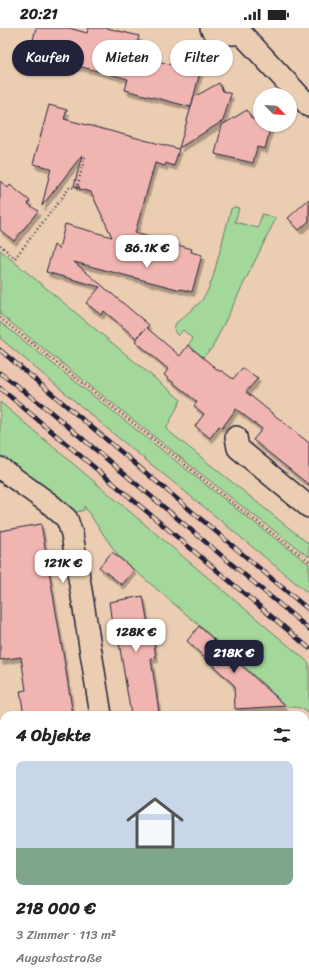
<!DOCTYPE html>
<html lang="de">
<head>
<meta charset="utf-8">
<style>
  body { margin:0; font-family:Sriracha,sans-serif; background:#f2f2f2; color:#222; height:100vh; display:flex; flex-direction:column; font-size:15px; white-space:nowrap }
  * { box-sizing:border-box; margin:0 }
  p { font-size:13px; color:#767676 }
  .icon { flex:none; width:22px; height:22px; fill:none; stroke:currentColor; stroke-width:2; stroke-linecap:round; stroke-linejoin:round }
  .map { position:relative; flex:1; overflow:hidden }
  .sheet { position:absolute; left:0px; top:683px; width:309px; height:268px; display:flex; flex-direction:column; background:#fff; border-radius:12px 12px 0 0; box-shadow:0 1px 3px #0004 }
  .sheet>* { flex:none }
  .banner { position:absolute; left:12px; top:12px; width:285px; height:36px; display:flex; gap:8px }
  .needle { width:26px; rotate:115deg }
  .buttons { position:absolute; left:253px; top:60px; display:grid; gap:8px }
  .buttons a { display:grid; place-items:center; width:44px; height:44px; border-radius:50%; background:#fff; box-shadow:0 1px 3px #0004; font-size:20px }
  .price { position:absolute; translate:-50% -34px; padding:0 9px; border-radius:8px; background:#fff; color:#222; font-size:13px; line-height:26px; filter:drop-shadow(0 1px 2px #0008) }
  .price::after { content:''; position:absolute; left:50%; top:24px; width:12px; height:9px; margin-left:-6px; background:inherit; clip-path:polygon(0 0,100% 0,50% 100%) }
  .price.selected { background:#22223b; color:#fff }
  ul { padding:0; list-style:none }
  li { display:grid; align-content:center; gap:8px; height:212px; padding:0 16px }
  li span { display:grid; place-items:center; height:124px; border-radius:8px; color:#555 }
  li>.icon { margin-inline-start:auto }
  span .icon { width:72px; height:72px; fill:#fffc; stroke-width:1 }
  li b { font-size:17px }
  h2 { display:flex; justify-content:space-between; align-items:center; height:48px; padding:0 16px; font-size:17px }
  .pill { padding:0 14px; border-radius:18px; background:#fff; box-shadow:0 1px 3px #0004; font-size:14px; line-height:36px }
  .pill.selected { background:#22223b; color:#fff }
  .status { display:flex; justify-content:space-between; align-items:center; height:28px; padding:0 20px; background:#fff; direction:ltr }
  .status svg { height:11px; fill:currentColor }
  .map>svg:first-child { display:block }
</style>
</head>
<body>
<div class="status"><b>20:21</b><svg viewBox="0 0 49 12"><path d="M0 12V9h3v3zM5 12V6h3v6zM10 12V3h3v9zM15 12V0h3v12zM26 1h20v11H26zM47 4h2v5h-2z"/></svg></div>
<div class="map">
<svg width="309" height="951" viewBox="0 0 309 951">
  <defs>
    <filter id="shadow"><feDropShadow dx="2.5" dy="4.5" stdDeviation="0" flood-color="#0004"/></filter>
  </defs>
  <rect width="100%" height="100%" fill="#ebceb2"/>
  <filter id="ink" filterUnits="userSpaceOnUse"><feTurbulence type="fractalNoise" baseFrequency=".025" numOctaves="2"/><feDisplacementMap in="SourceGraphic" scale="8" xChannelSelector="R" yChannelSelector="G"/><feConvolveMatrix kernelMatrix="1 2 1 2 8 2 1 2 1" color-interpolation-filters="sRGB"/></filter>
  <g filter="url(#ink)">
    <!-- built -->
    <polygon fill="#edc6b2" points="0,310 309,567 309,635 0,373"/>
    <!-- green -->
    <g fill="#a4d89a" stroke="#637d6a">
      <path d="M234,179L239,180L235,194L258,200L262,186L276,190L212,320L203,329L188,317L193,311L183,302L178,308C173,304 174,299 176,295L195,279L202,272L208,262L213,249L231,181Z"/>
      <polygon points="0,222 181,372 166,401 309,516 309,529 239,476 0,286"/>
      <polygon points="0,294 239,483 309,536 309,566 215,488 115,407 0,310"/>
      <path d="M0,374L309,635V686C302,679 297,679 288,679L200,598L119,529L84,478V482L73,485L0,430Z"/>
    </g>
    <!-- building -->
    <g fill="#f1b5b1" stroke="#22223b" filter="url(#shadow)">
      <polygon points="36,0 69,0 87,5 89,0 107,0 139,8 134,27 200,44 191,79 125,62 128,51 78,38 78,39 51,32 51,34 29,28"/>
      <polygon points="219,55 223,63 231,66 223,93 179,120 194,69"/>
      <polygon points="49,77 67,82 64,91 179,121 174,138 166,135 165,138 155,135 135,205 192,221 191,224 202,227 192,264 181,261 181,262 74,234 149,297 147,300 180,328 188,317 219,343 222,343 233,351 242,340 258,350 246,364 309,415 309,457 253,412 262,401 236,381 222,400 219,398 210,410 195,398 204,386 194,378 197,374 164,347 168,341 135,313 145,301 136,310 104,283 101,287 86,275 100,259 46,244 54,217 59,221 65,196 112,209 91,164 79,161 80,159 74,158 82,127 42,178 51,140 33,136"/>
      <polygon points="247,82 252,91 260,93 260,97 271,97 265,121 257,119 253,135 215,126 222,97"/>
      <polygon points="0,153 8,160 10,157 30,173 28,176 38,183 14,213 0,202"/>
      <polygon points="309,171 309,193 299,202 288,190"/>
      <polygon points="41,496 64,631 73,687 24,687 20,663 26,662 21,629 0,632 0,503"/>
      <polygon points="112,524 134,542 122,557 99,539"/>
      <polygon points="143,568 148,596 151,595 156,630 151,631 159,684 143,687 131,687 117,602 113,603 109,574"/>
      <polygon points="199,598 255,650 286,678 235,681 234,657 187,613"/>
    </g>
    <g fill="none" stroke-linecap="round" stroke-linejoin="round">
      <!-- minor casing -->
      <g stroke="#22223b" stroke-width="24">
        <g id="minor">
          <polyline points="211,0 217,6 242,6 309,78"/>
          <polyline points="236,409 238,420 309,479"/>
          <polyline points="0,440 50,476 67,491 72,506 101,687"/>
          <polyline points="305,859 309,861"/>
          <polyline points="144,947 145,951"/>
        </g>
      </g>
      <!-- path -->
      <g stroke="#22223b" stroke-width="2.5" stroke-dasharray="1 3" stroke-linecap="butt">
        <polyline points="0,217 15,230 70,159 77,160 85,128"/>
        <polyline points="0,290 172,426 230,473 309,533"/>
      </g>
      <!-- minor -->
      <use href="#minor" stroke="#ebceb2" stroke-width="21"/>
      <!-- rail casing -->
      <g stroke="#22223b" stroke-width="4.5">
        <g id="rail">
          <polyline points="0,322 309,582"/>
          <polyline points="0,345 46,380 309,601"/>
          <polyline points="0,360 309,620"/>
        </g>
      </g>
      <!-- rail -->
      <use href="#rail" stroke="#ebceb2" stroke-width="3" stroke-dasharray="9" stroke-linecap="butt"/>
    </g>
  </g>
</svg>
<div class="buttons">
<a><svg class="needle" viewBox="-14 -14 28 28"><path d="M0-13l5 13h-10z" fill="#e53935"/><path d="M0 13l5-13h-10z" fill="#767676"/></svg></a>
</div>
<b class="price" style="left:147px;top:241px">86.1K €</b>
<b class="price" style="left:63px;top:556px">121K €</b>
<b class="price" style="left:136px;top:625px">128K €</b>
<b class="price selected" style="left:234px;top:646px">218K €</b>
<div class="banner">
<a class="pill selected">Kaufen</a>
<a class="pill">Mieten</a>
<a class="pill">Filter</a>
</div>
<section class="sheet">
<h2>4 Objekte<svg class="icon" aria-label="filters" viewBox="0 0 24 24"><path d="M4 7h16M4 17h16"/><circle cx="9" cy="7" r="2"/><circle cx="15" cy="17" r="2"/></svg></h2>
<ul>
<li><span style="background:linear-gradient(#c9d6e8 70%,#7fa58c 0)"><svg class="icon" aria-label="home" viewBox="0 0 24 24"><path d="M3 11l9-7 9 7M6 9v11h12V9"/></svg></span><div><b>218 000 €</b><p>3 Zimmer · 113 m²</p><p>Augustastraße</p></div></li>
</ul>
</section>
</div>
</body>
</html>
